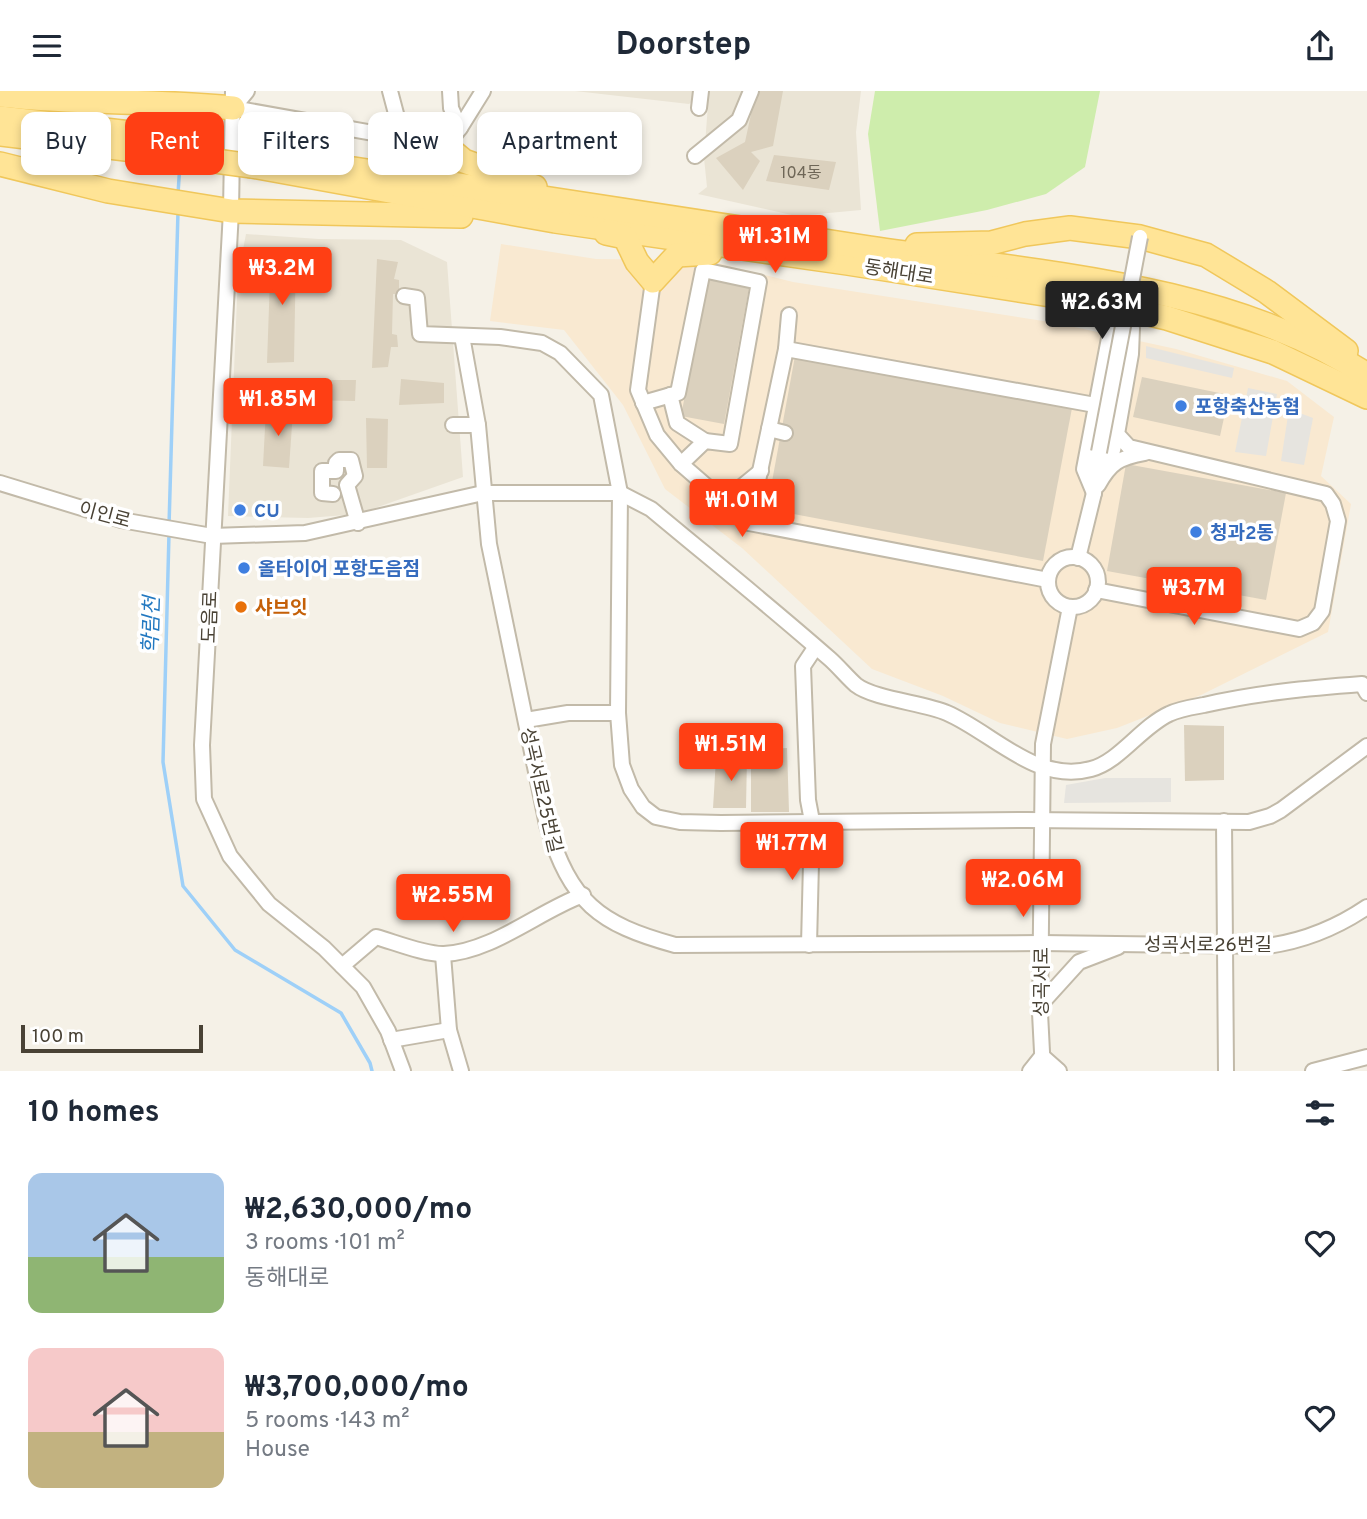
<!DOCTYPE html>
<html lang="en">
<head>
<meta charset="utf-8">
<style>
  body { margin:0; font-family:Overpass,"Noto Sans KR",sans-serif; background:#f6f6f7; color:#1f2937; height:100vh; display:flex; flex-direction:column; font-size:26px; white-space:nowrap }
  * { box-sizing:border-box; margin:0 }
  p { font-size:23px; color:#747a83 }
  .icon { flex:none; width:38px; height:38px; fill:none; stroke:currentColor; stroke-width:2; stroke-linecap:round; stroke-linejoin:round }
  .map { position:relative; height:980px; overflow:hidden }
  .side { display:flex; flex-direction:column; background:#fff; flex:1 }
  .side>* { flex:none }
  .guide { position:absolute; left:21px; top:21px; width:700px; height:63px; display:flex; gap:14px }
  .scale { position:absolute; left:21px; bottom:18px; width:182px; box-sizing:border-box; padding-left:7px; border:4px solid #494235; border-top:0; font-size:19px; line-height:24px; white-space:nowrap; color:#494235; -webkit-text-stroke:5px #fff; paint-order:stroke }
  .price { position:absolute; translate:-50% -60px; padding:0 16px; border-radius:7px; background:#ff3f14; color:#fff; font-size:23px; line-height:46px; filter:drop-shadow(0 2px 4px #0008) }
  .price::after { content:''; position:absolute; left:50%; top:42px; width:21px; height:16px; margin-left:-10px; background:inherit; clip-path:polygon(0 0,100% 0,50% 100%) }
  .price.active { background:#222; color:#fff }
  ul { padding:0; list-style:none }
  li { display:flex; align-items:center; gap:21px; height:175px; padding:0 28px }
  li span { display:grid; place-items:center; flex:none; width:196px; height:140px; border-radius:14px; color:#555 }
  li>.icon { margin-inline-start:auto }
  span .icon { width:84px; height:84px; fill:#fffc; stroke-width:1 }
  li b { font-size:30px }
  h2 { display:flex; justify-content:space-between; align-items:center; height:84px; padding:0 28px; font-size:30px }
  .tag { padding:0 24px; border-radius:14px; background:#fff; box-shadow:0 4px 10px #0003; font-size:24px; line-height:63px }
  .tag.active { background:#ff3f14; color:#fff }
  header { display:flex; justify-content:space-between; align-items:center; height:91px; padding:0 28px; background:#fff; font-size:32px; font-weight:700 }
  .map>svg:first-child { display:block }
</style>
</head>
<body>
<header><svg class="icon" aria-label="menu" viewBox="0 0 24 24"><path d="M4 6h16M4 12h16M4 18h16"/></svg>Doorstep<svg class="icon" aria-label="share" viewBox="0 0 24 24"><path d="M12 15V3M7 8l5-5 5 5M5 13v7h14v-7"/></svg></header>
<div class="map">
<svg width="1367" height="980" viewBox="0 0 1367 980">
  <rect width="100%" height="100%" fill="#f5f1e7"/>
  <!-- residential -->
  <g fill="#eae4d5">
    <polygon points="575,0 705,0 689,13"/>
    <polygon points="709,0 861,0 856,41 861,119 796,125 698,103 707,96 704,67"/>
    <polygon points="246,143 319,148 401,149 447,171 463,386 358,423 308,427 228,425 238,184"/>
  </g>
  <!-- commercial -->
  <polygon fill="#f9e9d1" points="501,153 596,168 705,169 793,191 1056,232 1176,258 1287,290 1334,326 1321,385 1351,413 1328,541 1201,604 1117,637 1067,648 1000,632 943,605 872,578 742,457 665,398 623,314 564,239 490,230"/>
  <!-- green -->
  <polygon fill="#ceedac" points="875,0 1100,0 1085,76 1046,103 987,119 880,140 868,43"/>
  <!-- parking -->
  <g fill="#e6e4df">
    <polygon points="1146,255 1234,277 1232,287 1146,267"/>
    <polygon points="1248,297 1277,303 1266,365 1235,361"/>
    <polygon points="1289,318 1313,327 1304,374 1281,370"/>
    <polygon points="1105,687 1171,687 1171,711 1064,712 1066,694"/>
  </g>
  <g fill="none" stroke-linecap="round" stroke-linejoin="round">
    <!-- stream -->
    <g stroke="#9ed0f8" stroke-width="3.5">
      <polyline points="180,43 181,23"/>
      <polyline points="178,103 180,72"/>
      <polyline points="169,435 178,121"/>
      <polyline points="169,443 163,671 183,795 235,859 341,922 370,972 372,980"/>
    </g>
  </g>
  <!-- building -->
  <g fill="#dbd1be">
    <polygon points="756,0 783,0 773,55 751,61 760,70 743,99 716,67 745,51"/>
    <polygon points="774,64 836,71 829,99 766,90"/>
    <polygon points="271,159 296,160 294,271 267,272"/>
    <polygon points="377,168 398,171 394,188 399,189 399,203 393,203 392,243 397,244 398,256 391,256 388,276 372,277"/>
    <polygon points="708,183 750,191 724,333 681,325"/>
    <polygon points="795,265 1072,317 1043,470 767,418"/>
    <polygon points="1142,286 1229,304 1220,345 1133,326"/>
    <polygon points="401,288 444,292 444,312 399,314"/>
    <polygon points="304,289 356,289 355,310 303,309"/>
    <polygon points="266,318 293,320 289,377 263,375"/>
    <polygon points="366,327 388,328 387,377 367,377"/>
    <polygon points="1126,373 1286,402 1266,509 1107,480"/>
    <polygon points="1184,634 1224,635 1224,689 1185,690"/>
    <polygon points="787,657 789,721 751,721 751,659"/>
    <polygon points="747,666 746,717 713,717 716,668"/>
  </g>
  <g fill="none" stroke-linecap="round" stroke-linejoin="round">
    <!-- street casing -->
    <g stroke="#c2baa9" stroke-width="18">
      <g id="street">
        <polyline points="233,0 231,120 202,654 204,708 230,765 269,813 324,857 363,896 388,940 403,980"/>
        <polyline points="390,0 403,49"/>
        <polyline points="450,0 451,17 460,37"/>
        <polyline points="233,17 446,55 460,37 483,0"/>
        <polyline points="233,17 247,0"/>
        <polyline points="699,17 701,0"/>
        <polyline points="695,65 739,29 751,0"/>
        <polyline points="653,190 638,299 657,344 681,373 749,432 1048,489"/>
        <polyline points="404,205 417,207 420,243 500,246 542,252 560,262 601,304 620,402 618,622 622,674 631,698 643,716 656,726 680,731 721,732 1027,729 1249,731 1270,725 1281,719 1367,655"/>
        <path d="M462,245L478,334L489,453L547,734C571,811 598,833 675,854L1041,852L1267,855C1304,850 1336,837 1367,816"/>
        <polyline points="786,258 789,224"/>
        <polyline points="670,304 677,332 705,350"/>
        <polyline points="643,312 678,302 703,179 759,191 730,353 705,350 681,373"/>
        <polyline points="453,334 478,334"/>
        <polyline points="769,338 785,342"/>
        <polyline points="1109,375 1117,343"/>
        <path d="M0,392L121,429L212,445L305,442L483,402H620L651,418C711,468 772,517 830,568C839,576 847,586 856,594C874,608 924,612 947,622C993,642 1036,693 1091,678C1119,671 1141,636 1169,623C1179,618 1193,616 1204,614C1256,602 1309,597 1362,593L1367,602"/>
        <path d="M1098,394C1111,371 1119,367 1145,362"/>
        <polyline points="711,399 739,398 761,380"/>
        <polyline points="1094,402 1084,378 1110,242 1115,234"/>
        <polyline points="333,403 322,402 322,380 336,380 336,372 339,369 351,369 355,385 347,394 358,432"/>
        <polyline points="749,432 786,258 1095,314"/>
        <circle cx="1073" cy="491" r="25"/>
        <polyline points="1078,467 1094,402 1099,361"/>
        <polyline points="1096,499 1299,538 1313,532 1322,520 1338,430 1333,413 1326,403 1129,356 1117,343 1131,263 1132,237"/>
        <polyline points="526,629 568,622 618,622"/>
        <polyline points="1224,730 1226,980"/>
        <polyline points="809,854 812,730 808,709 803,575 815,557"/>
        <polyline points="443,864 449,939 461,980"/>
        <path d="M342,875L376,846C394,851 426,864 444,863C492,861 539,820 583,804"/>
        <polyline points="1040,914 1079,871 1118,856"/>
        <polyline points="391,949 449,939"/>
        <polyline points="1030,980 1042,965 1059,980"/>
        <polyline points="1043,980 1040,922 1043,653 1070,516"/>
        <polyline points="1313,980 1367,966"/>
      </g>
    </g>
    <!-- primary casing -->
    <g stroke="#f0c75b" stroke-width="26">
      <g id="primary">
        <path d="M0,4C77,13 155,9 233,17"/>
        <polyline points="0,27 139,43"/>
        <polyline points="0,43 134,59"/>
        <polyline points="446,55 464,70 535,96"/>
        <polyline points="0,73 108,100 231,120 461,125"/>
        <polyline points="252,75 555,130 847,172 1102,212 1167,227 1273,261 1367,306"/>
        <path d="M354,78C526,105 698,132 870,157C1031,181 1229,192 1367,284"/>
        <polyline points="606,142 625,146 637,171 653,190 677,164 710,162"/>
        <polyline points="917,154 991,152 1025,143 1070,137 1140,146 1206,164 1267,201 1346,260"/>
      </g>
    </g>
    <!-- street -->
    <use href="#street" stroke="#fff" stroke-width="14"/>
    <!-- primary -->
    <use href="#primary" stroke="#ffe496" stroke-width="23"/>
    <!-- street-bridge casing -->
    <g stroke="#c2baa9" stroke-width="18" stroke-linecap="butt">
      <polyline id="street-bridge" points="1099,361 1140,146"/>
    </g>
    <!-- primary-bridge casing -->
    <g stroke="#f0c75b" stroke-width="26" stroke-linecap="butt">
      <g id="primary-bridge">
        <polyline points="139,43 188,52"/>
        <polyline points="134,59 252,75"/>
      </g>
    </g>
    <!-- street-bridge -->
    <use href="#street-bridge" stroke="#fff" stroke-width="14"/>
    <!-- primary-bridge -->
    <use href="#primary-bridge" stroke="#ffe496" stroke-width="23"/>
  </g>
  <!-- markers -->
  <g fill="#3f7fe0" stroke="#fff" stroke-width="2.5">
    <circle cx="1181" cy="315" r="7"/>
    <circle cx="240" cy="419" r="7"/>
    <circle cx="1196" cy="441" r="7"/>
    <circle cx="244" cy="477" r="7"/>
  </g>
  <circle fill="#e8710a" stroke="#fff" stroke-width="2.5" cx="241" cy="516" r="7"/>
  <g text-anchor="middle" stroke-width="7" stroke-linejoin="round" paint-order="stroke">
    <!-- number labels -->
    <g font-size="16" fill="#6e6657">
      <text x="801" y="87">104동</text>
    </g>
    <!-- street labels -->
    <g font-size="19" fill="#494235" stroke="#fff">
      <text transform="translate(899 180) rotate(9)" y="7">동해대로</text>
      <text transform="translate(105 423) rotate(15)" y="7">이인로</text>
      <text transform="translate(209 526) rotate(-88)" y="7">도음로</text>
      <text transform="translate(542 699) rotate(77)" y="7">성곡서로25번길</text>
      <text x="1208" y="860">성곡서로26번길</text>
      <text transform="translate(1041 891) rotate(-90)" y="7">성곡서로</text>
    </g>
    <!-- shop labels -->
    <g font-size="19" font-weight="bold" fill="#366cbe" stroke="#fff" text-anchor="start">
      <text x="1195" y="322">포항축산농협</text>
      <text x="254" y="426">CU</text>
      <text x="1210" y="448">청과2동</text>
      <text x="258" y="484">올타이어 포항도음점</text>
    </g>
    <!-- food labels -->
    <g font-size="19" font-weight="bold" fill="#c56008" stroke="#fff" text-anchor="start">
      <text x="255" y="523">샤브잇</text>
    </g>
    <!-- water labels -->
    <g font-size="21" font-style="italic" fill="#2379c1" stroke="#fff">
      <text transform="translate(151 534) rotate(-88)" y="7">학림천</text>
    </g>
  </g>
</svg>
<div class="scale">100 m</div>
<b class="price" style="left:775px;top:184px">₩1.31M</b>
<b class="price" style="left:282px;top:216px">₩3.2M</b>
<b class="price active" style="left:1102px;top:250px">₩2.63M</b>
<b class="price" style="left:278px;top:347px">₩1.85M</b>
<b class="price" style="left:742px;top:448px">₩1.01M</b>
<b class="price" style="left:1194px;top:536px">₩3.7M</b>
<b class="price" style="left:731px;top:692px">₩1.51M</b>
<b class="price" style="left:792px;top:791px">₩1.77M</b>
<b class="price" style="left:1023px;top:828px">₩2.06M</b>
<b class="price" style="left:453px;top:843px">₩2.55M</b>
<div class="guide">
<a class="tag">Buy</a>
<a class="tag active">Rent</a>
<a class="tag">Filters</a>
<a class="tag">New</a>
<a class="tag">Apartment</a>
</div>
</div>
<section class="side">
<h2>10 homes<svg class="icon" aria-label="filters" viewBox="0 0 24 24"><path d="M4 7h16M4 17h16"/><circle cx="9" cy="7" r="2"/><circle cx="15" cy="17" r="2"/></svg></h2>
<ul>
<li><span style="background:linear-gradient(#a9c7e8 60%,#8fb573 0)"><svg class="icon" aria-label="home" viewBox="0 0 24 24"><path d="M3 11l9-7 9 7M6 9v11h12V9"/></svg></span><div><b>₩2,630,000/mo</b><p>3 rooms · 101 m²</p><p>동해대로</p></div><svg class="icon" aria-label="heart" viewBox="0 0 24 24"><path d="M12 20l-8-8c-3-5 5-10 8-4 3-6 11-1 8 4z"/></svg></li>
<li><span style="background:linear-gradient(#f6c9c9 60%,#c2b280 0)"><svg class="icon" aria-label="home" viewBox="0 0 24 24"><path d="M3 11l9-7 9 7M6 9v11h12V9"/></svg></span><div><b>₩3,700,000/mo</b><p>5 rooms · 143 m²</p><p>House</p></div><svg class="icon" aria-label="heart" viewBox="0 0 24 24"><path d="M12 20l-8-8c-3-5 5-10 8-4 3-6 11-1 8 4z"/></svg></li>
</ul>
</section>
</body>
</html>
